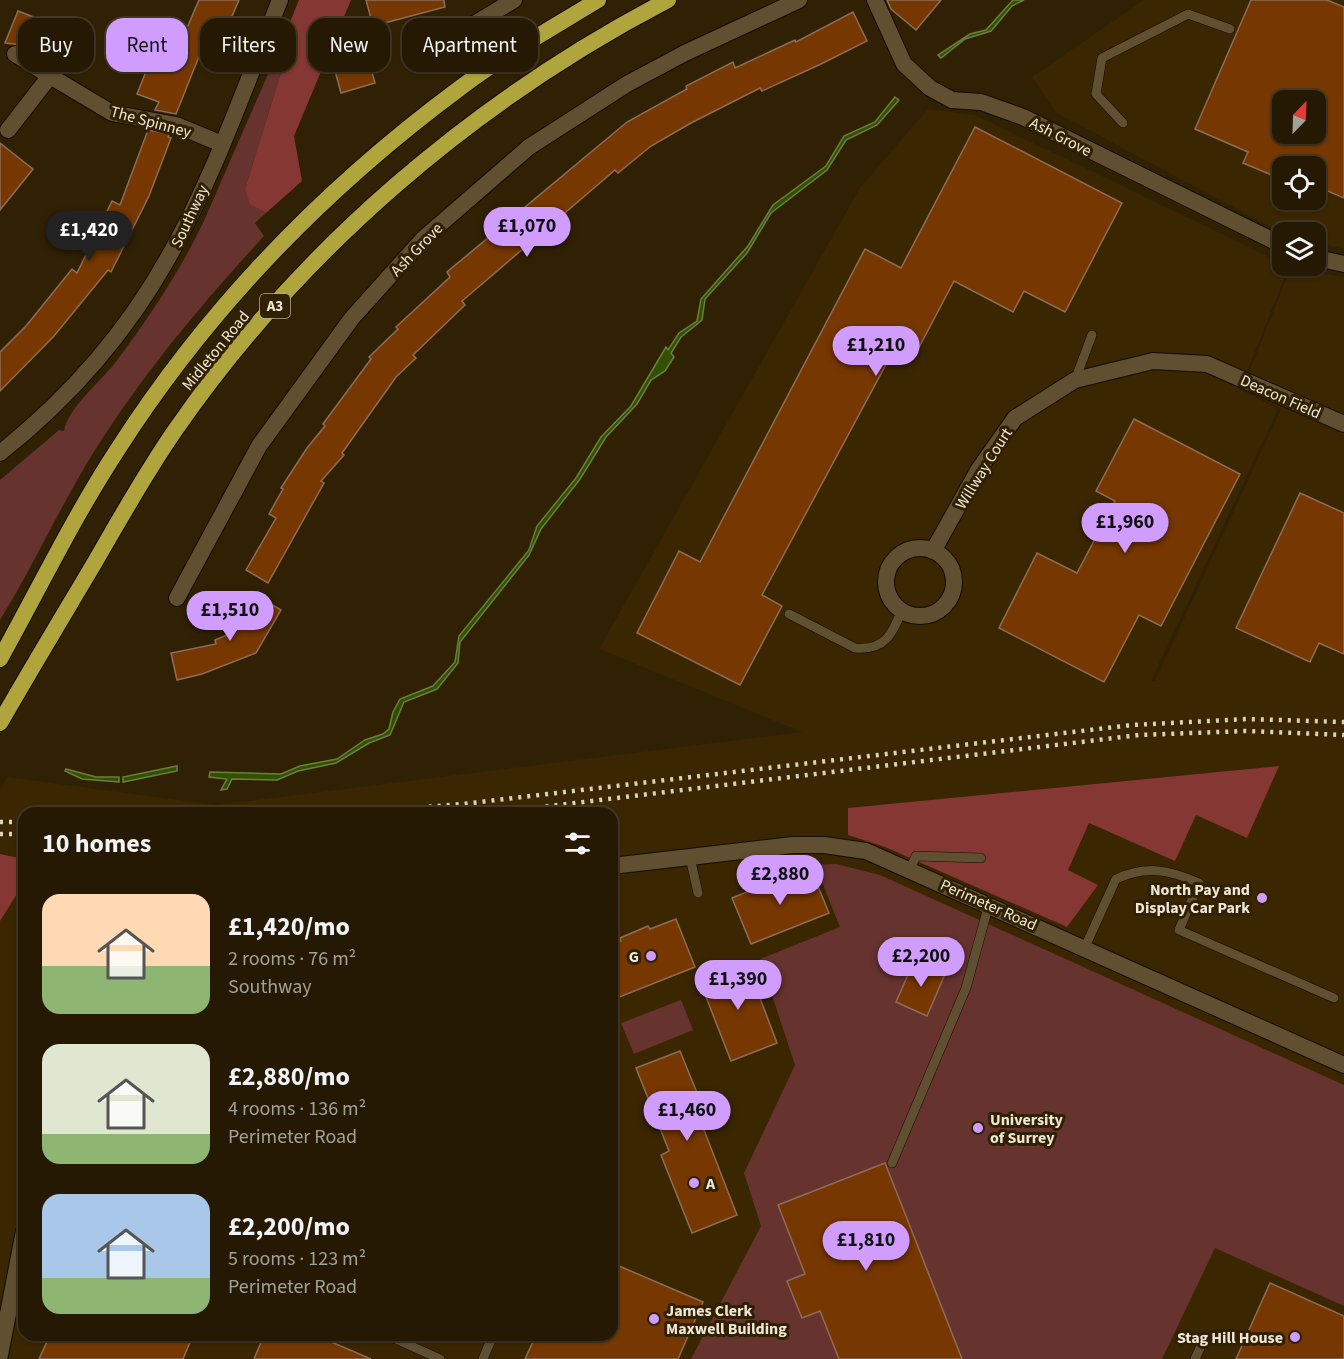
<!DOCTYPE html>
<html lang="en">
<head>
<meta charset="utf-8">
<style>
  body { margin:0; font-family:"Source Sans 3",sans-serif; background:#2d220d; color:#f1f3f6; height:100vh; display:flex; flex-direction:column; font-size:22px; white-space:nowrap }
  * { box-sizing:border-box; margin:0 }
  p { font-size:20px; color:#a3a09a }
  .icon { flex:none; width:33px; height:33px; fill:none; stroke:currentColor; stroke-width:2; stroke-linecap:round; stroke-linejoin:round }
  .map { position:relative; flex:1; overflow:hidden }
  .drawer { position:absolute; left:18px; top:807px; width:600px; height:534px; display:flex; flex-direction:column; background:#251903; border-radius:18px; box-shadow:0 2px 4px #0004,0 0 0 2px #423825 }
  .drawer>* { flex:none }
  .top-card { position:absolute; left:18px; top:18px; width:600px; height:54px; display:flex; gap:12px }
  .needle { width:39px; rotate:23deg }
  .fabs { position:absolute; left:1272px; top:90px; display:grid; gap:12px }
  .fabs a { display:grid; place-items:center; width:54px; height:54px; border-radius:12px; background:#251903; box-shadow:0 2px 4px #0004,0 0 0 2px #423825; font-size:30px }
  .price { position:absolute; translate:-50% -51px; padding:0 14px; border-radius:21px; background:#d09dff; color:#111; font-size:20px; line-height:39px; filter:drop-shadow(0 2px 3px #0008) }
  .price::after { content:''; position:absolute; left:50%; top:36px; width:18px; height:14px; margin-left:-9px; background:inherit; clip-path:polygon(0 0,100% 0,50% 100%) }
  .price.current { background:#222; color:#fff }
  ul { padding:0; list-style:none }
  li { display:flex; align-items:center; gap:18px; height:150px; padding:0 24px }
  li span { display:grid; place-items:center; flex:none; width:168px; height:120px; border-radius:18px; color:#555 }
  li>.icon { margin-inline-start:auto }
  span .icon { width:72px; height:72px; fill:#fffc; stroke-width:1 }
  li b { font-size:26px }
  h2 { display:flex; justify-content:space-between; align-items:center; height:72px; padding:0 24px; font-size:26px }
  .chip { padding:0 21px; border-radius:18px; background:#251903; box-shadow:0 2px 4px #0004,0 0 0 2px #423825; font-size:21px; line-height:54px }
  .chip.current { background:#d09dff; color:#111 }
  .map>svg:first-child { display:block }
</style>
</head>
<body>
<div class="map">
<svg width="1344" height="1359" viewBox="0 0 1344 1359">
  <rect width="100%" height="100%" fill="#312104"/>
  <!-- built -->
  <g fill="#3a2600" fill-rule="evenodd">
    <path d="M1144,0H1344V249L1316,242V232L1282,233L1057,113L1032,77ZM1282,100H1316V134H1282ZM1282,166H1316V200H1282Z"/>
    <polygon points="928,109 975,115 1282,263 1282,266 1289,266 1240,389 1278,409 1151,681 1155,681 1281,409 1243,388 1291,268 1344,277 1344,1359 0,1359 0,921 24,883 24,1335 612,1335 612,813 24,813 24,859 0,853 0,790 7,777 215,805 802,732 599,649 860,188"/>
  </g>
  <!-- green -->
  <g fill="#67332f">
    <path d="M279,49L283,66L245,189L251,204L266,213L255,223L264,236C206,299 151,364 104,436C65,495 37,560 0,620V480L59,430L64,431C68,407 103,380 118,359C150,316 180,271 203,223Z"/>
    <polygon points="836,864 880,875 1344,1085 1344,1306 1215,1248 1162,1359 691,1359 761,1226 744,1173 795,1065 760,959 840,927 815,865"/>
    <polygon points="681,1000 693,1030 634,1054 621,1023"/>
  </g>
  <!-- forest -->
  <g fill="#843733">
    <polygon points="299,0 351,0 294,136 302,181 266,213 250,204 245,189 283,66 279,49"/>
    <polygon points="1279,766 1247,838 1196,815 1175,861 1089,823 1068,870 1098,885 1067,927 885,847 848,835 848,808"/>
    <polygon points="0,854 24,859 24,883 0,921"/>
  </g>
  <!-- water -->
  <g fill="#315101" stroke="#6b7e41" stroke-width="1.5">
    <polygon points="1013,0 1024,0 1012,6 991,31 965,39 941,58 938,55 970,34 986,30"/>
    <polygon points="895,97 899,100 877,125 846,140 827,170 771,213 747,253 705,299 702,320 681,337 671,353 674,357 665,371 651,380 637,404 606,437 580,479 541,529 529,555 460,642 458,663 437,689 404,702 390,735 369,743 336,763 298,771 277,780 232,779 227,789 221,790 227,779 209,777 210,772 281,774 300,766 337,759 365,740 383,734 389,729 393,712 400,699 433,686 455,662 459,636 529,550 537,526 576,478 601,437 631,406 666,347 668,350 679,333 697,321 701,299 748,246 773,205 826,166 844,136 875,122"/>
    <polygon points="177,766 177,771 123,782 123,777"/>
    <polygon points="66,769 96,777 119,777 119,782 82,779 65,771"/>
  </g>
  <!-- building -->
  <g fill="#773700" stroke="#8d6d5a" stroke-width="1.5" fill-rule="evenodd">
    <polygon points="199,0 239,0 226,30 212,24 176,114 155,110 159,102 137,94 167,19 187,28"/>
    <polygon points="366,0 444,0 445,7 373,26"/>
    <polygon points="887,0 941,0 916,30 891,9"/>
    <path d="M1251,0H1327L1344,7V198L1316,186V166H1282L1279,178L1243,163L1248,152L1195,129ZM1282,100H1316V134H1282Z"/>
    <polygon points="18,11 93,40 79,73 20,45 5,43"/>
    <polygon points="853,12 867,41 821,64 762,91 760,88 691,123 651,146 618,173 615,170 462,301 465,305 413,355 416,358 396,377 342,453 344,455 321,481 324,483 268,583 246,570 276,518 269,514 283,489 281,488 307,448 325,426 323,424 371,359 369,357 398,329 396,327 450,277 447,272 627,122 687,89 686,86 733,62 735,68 795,40 796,42"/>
    <polygon points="365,47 375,83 341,93 331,56"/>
    <polygon points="975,127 1122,203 1065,312 1024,291 1013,312 954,281 915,355 896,346 762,595 782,606 740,685 637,633 679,551 700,562 865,249 901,268"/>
    <polygon points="148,130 169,134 168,137 171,138 149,196 111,272 108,270 54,336 0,391 0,352 26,326 72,269 77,273 112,201 120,205"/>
    <polygon points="0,143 33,169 0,210"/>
    <polygon points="1134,419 1240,474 1161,626 1139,615 1104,682 999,628 1037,553 1077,573 1115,501 1096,491"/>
    <polygon points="1300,493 1344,513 1344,654 1319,643 1310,662 1236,628"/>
    <polygon points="254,594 281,610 256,653 202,674 177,680 171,653 216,644 215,640 232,633"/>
    <polygon points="810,867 829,913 751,944 732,898"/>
    <polygon points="676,919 695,967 612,1000 612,944 621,941 620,938 648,926 650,929"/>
    <polygon points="746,961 777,1043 731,1061 699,979"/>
    <polygon points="914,961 945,974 927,1016 896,1002"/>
    <polygon points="680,1051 711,1127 704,1130 737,1215 692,1233 661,1155 669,1151 636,1068"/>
    <polygon points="885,1163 915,1239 962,1359 839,1359 820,1311 802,1318 787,1281 805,1274 778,1205"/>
    <polygon points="612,1263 703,1302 678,1359 525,1359 536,1335 612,1335"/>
    <polygon points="1270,1283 1344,1316 1344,1359 1236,1359"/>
    <polygon points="50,1335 193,1335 183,1359 39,1359"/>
    <polygon points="264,1335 315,1335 371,1359 254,1359"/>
  </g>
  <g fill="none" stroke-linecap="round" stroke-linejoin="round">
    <!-- service casing -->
    <g stroke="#170b00" stroke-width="10">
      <g id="service">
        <polyline points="1123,123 1096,94 1102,58 1188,14 1230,29"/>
        <polyline points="1075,380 1092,335"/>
        <path d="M789,614L855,648C885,651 892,634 902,610"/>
        <polyline points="690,857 698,893"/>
        <polyline points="910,869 916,856 981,858"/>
        <path d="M1085,947L1116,879C1147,865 1170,870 1199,883L1179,930L1334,998"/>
        <polyline points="892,1163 966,988 989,904"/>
        <polyline points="387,1335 440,1359"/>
        <polyline points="483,1359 493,1335"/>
        <polyline points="1195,1359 1201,1346"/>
      </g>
    </g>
    <!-- minor casing -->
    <g stroke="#170b00" stroke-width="18">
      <g id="minor">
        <polyline points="875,0 904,64 930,88 952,100 981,102 1023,117 1282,245"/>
        <polyline points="15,54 50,76"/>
        <polyline points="423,55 514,0"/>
        <polyline points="8,130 50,76 112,113 176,125 222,144"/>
        <polyline points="1316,258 1344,264"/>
        <circle cx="920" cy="582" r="34"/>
        <polyline points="933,551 979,469 1015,418 1075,380 1153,361 1207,364 1344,424"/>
        <polyline points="177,598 259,446 352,318 423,239 529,147 627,84 685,53 799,0"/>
        <polyline points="612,866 793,845 824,845 866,851 1344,1065"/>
        <polyline points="0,1355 24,1231"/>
      </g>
    </g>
    <!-- tertiary casing -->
    <g stroke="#170b00" stroke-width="18">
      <path id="tertiary" d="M0,453C68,399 126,333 168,258C214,177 245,86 280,0"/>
    </g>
    <!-- trunk casing -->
    <g stroke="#170b00" stroke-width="18">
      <g id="trunk">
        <path d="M0,659C39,589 74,516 118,449C209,307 325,188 460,88C504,55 552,28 598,0"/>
        <path d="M0,723C31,669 63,616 95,562C121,517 146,472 176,429C301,249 474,101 668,0"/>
      </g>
    </g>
    <!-- service -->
    <use href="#service" stroke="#614f32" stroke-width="9"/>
    <!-- minor -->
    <use href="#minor" stroke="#614f32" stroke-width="16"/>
    <!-- tertiary -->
    <use href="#tertiary" stroke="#614f32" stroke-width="16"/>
    <!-- trunk -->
    <use href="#trunk" stroke="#b0a43c" stroke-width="16"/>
    <!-- rail -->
    <g stroke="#dcd1bf" stroke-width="4.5" stroke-dasharray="3 6" stroke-linecap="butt">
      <polyline points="348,813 463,804 1132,725 1247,719 1344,722"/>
      <polyline points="492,813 1139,735 1246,731 1344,735"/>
      <polyline points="0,822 24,822"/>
      <polyline points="0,834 24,834"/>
    </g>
  </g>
  <!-- markers -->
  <g fill="#d09dff" stroke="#312104" stroke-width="2">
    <circle cx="1262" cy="898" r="6"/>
    <circle cx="651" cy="956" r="6"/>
    <circle cx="978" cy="1128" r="6"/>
    <circle cx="694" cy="1183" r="6"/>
    <circle cx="654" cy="1319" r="6"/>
    <circle cx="1295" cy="1337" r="6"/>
  </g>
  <g text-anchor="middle" stroke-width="6" stroke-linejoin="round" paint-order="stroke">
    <!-- shield labels -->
    <rect fill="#312104" stroke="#b7ac97" stroke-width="1.5" x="260" y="294" width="30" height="24" rx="4.5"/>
    <g font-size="15" font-weight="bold" fill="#f1e7d6">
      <text x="275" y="311">A3</text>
    </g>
    <!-- street labels -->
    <g font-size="16" fill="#f1e7d6" stroke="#312104">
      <text transform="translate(151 121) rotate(15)" y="6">The Spinney</text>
      <text transform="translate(1061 136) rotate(27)" y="6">Ash Grove</text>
      <text transform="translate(189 216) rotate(-65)" y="6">Southway</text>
      <text transform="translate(416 249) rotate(-46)" y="6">Ash Grove</text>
      <text transform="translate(215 350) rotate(-51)" y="6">Midleton Road</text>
      <text transform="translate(1281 396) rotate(24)" y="6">Deacon Field</text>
      <text transform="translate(983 468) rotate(-58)" y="6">Willway Court</text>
      <text transform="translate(989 904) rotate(24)" y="6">Perimeter Road</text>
    </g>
    <!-- poi labels -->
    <g font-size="16" font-weight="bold" fill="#f1e7d6" stroke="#312104" text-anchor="end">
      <text x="1250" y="895">North Pay and<tspan x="1250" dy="18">Display Car Park</tspan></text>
      <text x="639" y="962">G</text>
      <text x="990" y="1125" text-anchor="start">University<tspan x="990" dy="18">of Surrey</tspan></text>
      <text x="706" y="1189" text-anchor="start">A</text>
      <text x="666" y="1316" text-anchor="start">James Clerk<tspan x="666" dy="18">Maxwell Building</tspan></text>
      <text x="1283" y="1343">Stag Hill House</text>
    </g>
  </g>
</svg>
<div class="fabs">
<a><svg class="needle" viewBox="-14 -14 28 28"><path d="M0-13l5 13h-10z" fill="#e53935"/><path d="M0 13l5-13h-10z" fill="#a3a09a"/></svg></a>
<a><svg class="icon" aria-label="locate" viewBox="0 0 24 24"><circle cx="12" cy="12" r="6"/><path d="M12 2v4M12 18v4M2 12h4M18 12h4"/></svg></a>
<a><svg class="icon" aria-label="layers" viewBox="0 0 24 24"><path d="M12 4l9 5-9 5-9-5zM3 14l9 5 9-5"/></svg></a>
</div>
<b class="price" style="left:527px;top:258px">£1,070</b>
<b class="price current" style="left:89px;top:262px">£1,420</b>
<b class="price" style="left:876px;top:377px">£1,210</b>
<b class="price" style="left:1125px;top:554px">£1,960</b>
<b class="price" style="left:230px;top:642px">£1,510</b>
<b class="price" style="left:780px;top:906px">£2,880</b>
<b class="price" style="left:921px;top:988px">£2,200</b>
<b class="price" style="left:738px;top:1011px">£1,390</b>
<b class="price" style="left:687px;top:1142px">£1,460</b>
<b class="price" style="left:866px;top:1272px">£1,810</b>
<div class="top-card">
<a class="chip">Buy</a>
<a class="chip current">Rent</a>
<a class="chip">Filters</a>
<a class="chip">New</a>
<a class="chip">Apartment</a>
</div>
<section class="drawer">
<h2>10 homes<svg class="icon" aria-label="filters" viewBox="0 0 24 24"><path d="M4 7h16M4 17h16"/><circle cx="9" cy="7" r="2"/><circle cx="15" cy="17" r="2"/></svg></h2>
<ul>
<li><span style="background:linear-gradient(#ffd9b3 60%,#8fb573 0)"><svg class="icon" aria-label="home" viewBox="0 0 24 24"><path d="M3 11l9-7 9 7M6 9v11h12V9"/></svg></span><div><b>£1,420/mo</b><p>2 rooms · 76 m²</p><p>Southway</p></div></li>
<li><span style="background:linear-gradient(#dfe7d0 75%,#8fb573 0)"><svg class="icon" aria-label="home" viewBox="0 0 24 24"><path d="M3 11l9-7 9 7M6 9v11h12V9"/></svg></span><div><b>£2,880/mo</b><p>4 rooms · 136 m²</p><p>Perimeter Road</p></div></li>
<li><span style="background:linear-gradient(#a9c7e8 70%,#8fb573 0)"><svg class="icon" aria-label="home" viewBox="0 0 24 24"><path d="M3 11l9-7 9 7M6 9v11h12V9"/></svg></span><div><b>£2,200/mo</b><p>5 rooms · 123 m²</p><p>Perimeter Road</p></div></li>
</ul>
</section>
</div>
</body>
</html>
